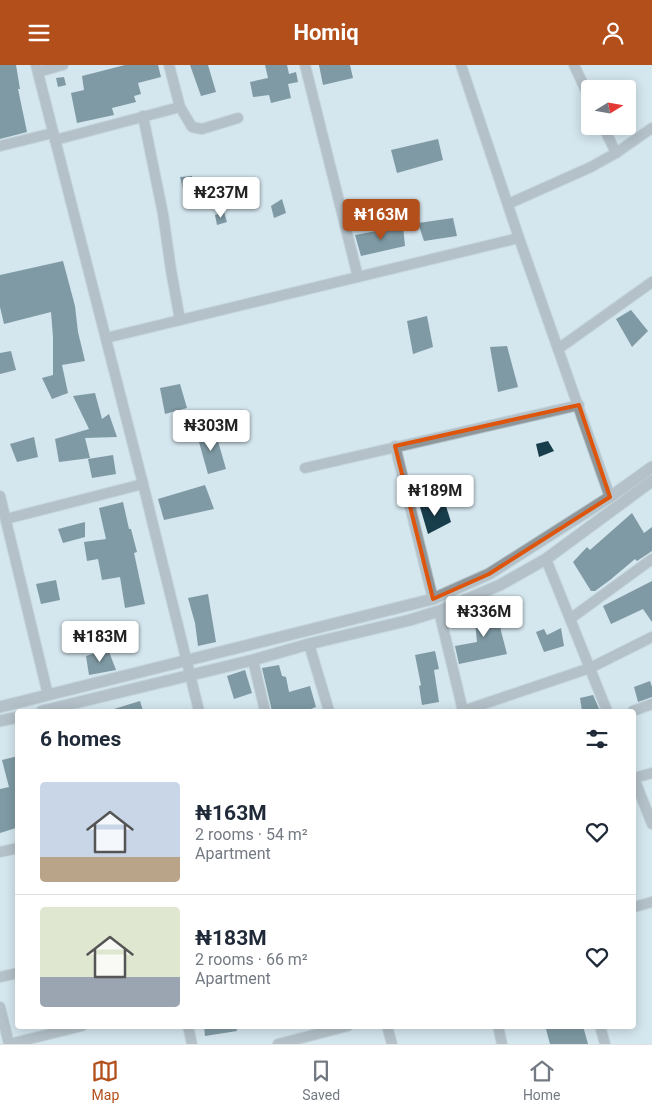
<!DOCTYPE html>
<html lang="en">
<head>
<meta charset="utf-8">
<style>
  body { margin:0; font-family:Roboto,sans-serif; background:#f6f6f7; color:#1f2937; height:100vh; display:flex; flex-direction:column; font-size:19px; white-space:nowrap }
  * { box-sizing:border-box; margin:0 }
  p { font-size:16px; color:#747a83 }
  .icon { flex:none; width:28px; height:28px; fill:none; stroke:currentColor; stroke-width:2; stroke-linecap:round; stroke-linejoin:round }
  .map { position:relative; flex:1; overflow:hidden }
  .side { position:absolute; left:15px; top:644px; width:621px; height:320px; display:flex; flex-direction:column; background:#fff; border-radius:5px; box-shadow:0 2px 12px #0003 }
  .side>* { flex:none }
  .needle { width:32px; rotate:79deg }
  .controls { position:absolute; left:581px; top:15px; display:grid; gap:10px }
  .controls a { display:grid; place-items:center; width:55px; height:55px; border-radius:5px; background:#fff; box-shadow:0 2px 12px #0003; font-size:25px }
  .price { position:absolute; translate:-50% -42px; padding:0 11px; border-radius:5px; background:#fff; color:#222; font-size:16px; line-height:32px; filter:drop-shadow(0 1px 2px #0008) }
  .price::after { content:''; position:absolute; left:50%; top:30px; width:15px; height:11px; margin-left:-8px; background:inherit; clip-path:polygon(0 0,100% 0,50% 100%) }
  .price.current { background:#b34f1b; color:#fff }
  ul { padding:0; list-style:none }
  li { display:flex; align-items:center; gap:15px; height:125px; padding:0 25px }
  li+li { border-top:1px solid #e0e1e3 }
  li span { display:grid; place-items:center; flex:none; width:140px; height:100px; border-radius:5px; color:#555 }
  li>.icon { margin-inline-start:auto }
  span .icon { width:60px; height:60px; fill:#fffc; stroke-width:1 }
  li b { font-size:21px }
  h2 { display:flex; justify-content:space-between; align-items:center; height:60px; padding:0 25px; font-size:21px }
  header { display:flex; justify-content:space-between; align-items:center; height:65px; padding:0 25px; background:#b34f1b; color:#fff; font-size:22px; font-weight:700 }
  .dock { display:flex; justify-content:space-around; align-items:center; height:70px; border-top:1px solid #e0e1e3; background:#fff; font-size:14px; color:#747a83 }
  .dock a { display:grid; justify-items:center; gap:2px }
  .dock .current { color:#b34f1b }
  .map>svg:first-child { display:block }
</style>
</head>
<body>
<header><svg class="icon" aria-label="menu" viewBox="0 0 24 24"><path d="M4 6h16M4 12h16M4 18h16"/></svg>Homiq<svg class="icon" aria-label="person" viewBox="0 0 24 24"><circle cx="12" cy="8" r="4"/><path d="M4 21q1-7 8-7t8 7"/></svg></header>
<div class="map">
<svg width="652" height="979" viewBox="0 0 652 979">
  <rect width="100%" height="100%" fill="#d4e6ee"/>
  <!-- building -->
  <g fill="#193e4b">
    <polygon points="0,0 16,0 20,24 18,24 27,67 0,74"/>
    <polygon points="125,0 158,0 161,12 138,18 141,29 134,31 136,37 112,43 114,50 77,58 71,28 84,25 82,11"/>
    <polygon points="190,0 208,0 216,27 201,31"/>
    <polygon points="265,0 287,0 289,9 296,7 298,17 288,19 291,33 271,38 269,30 253,32 250,17 268,13"/>
    <polygon points="319,0 350,0 353,13 323,20"/>
    <polygon points="64,12 66,20 58,22 56,13"/>
    <polygon points="438,74 443,95 397,108 391,85"/>
    <polygon points="192,111 196,123 184,128 180,112"/>
    <polygon points="282,134 286,148 274,153 271,141"/>
    <polygon points="224,147 227,157 217,160 215,150"/>
    <polygon points="453,153 457,171 424,176 418,158"/>
    <polygon points="403,161 405,181 361,191 355,170"/>
    <polygon points="63,196 75,241 78,267 85,296 62,300 68,328 52,334 42,313 53,310 53,272 51,247 4,259 0,242 0,210"/>
    <polygon points="631,245 648,266 632,282 616,254"/>
    <polygon points="427,251 433,282 413,289 407,256"/>
    <polygon points="507,281 518,322 498,327 490,282"/>
    <polygon points="11,286 16,305 0,309 0,288"/>
    <polygon points="180,319 187,343 165,349 160,323"/>
    <polygon points="95,328 102,354 109,349 117,372 85,373 90,393 59,397 55,374 89,364 73,331"/>
    <polygon points="215,366 226,404 208,409 197,370"/>
    <polygon points="34,372 38,392 17,397 10,379"/>
    <polygon points="548,376 554,386 539,392 536,379"/>
    <polygon points="113,390 116,409 92,413 88,394"/>
    <polygon points="205,420 214,444 164,455 158,434"/>
    <polygon points="123,437 129,464 131,464 137,487 134,488 145,539 125,543 120,512 102,515 98,494 87,496 84,477 106,474 99,443"/>
    <polygon points="445,438 451,457 428,469 420,442"/>
    <polygon points="632,448 644,468 652,462 652,486 637,496 635,494 610,515 595,526 591,526 573,497 587,482 590,485"/>
    <polygon points="85,457 85,472 63,478 58,464"/>
    <polygon points="56,515 60,535 41,539 36,519"/>
    <polygon points="652,516 652,557 643,544 611,559 603,541"/>
    <polygon points="208,529 216,577 198,581 195,558 188,533"/>
    <polygon points="498,539 501,566 507,589 459,599 455,581 477,577 474,547"/>
    <polygon points="561,563 564,581 544,587 536,567 544,564 547,570"/>
    <polygon points="108,584 116,605 89,610 86,591"/>
    <polygon points="435,586 439,604 434,605 439,637 422,640 419,621 421,620 415,590"/>
    <polygon points="279,600 282,611 286,612 289,627 310,621 316,642 306,646 299,646 298,644 289,646 272,646 262,603"/>
    <polygon points="245,605 252,628 234,634 227,611"/>
    <polygon points="650,616 652,622 652,632 638,637 634,622"/>
    <polygon points="593,630 600,646 582,646 580,633"/>
    <polygon points="140,636 143,646 114,646 114,644"/>
    <polygon points="18,691 18,760 15,761 16,763 0,768 0,724 9,722 2,695"/>
    <polygon points="204,961 236,961 237,966 205,971"/>
    <polygon points="554,961 583,961 588,979 550,979 546,964"/>
  </g>
  <g fill="none" stroke-linecap="round" stroke-linejoin="round">
    <!-- minor casing -->
    <g stroke="#b3c3ca" stroke-width="12">
      <g id="minor">
        <polyline points="36,0 143,419 199,646"/>
        <polyline points="169,0 180,42 192,62 202,64 238,53"/>
        <polyline points="305,0 358,212"/>
        <polyline points="461,0 519,173 610,432"/>
        <polyline points="574,0 590,34"/>
        <polyline points="38,7 63,0"/>
        <polyline points="143,51 163,149 171,205 180,255"/>
        <polyline points="603,61 616,88"/>
        <polyline points="55,75 180,42"/>
        <polyline points="0,81 53,68"/>
        <polyline points="508,139 591,102 616,88 652,63"/>
        <polyline points="106,273 519,173"/>
        <polyline points="558,284 652,217"/>
        <polyline points="395,381 433,534"/>
        <polyline points="305,403 579,340"/>
        <polyline points="0,431 48,630"/>
        <polyline points="6,454 143,419"/>
        <polyline points="546,494 607,646"/>
        <polyline points="439,546 463,646"/>
        <polyline points="570,554 652,494"/>
        <polyline points="309,579 329,646"/>
        <polyline points="253,595 265,646"/>
        <polyline points="463,646 590,603 652,572"/>
        <polyline points="633,646 652,639"/>
        <polyline points="634,713 652,759"/>
        <polyline points="634,713 652,708"/>
        <polyline points="0,787 18,783"/>
        <polyline points="634,842 652,837"/>
        <polyline points="0,912 18,908"/>
        <polyline points="0,942 9,979"/>
        <polyline points="188,961 192,979"/>
        <polyline points="387,961 392,979"/>
        <polyline points="498,961 502,979"/>
        <polyline points="600,961 605,979"/>
        <polyline points="9,979 82,961"/>
        <polyline points="278,979 348,961"/>
      </g>
    </g>
    <!-- tertiary casing -->
    <g stroke="#b3c3ca" stroke-width="13">
      <g id="tertiary">
        <polyline points="0,642 433,534 489,509 610,432 652,402"/>
        <polyline points="42,646 253,595 309,579 410,555 439,546 500,520 546,494 652,416"/>
        <polyline points="0,656 18,652"/>
      </g>
    </g>
    <!-- minor -->
    <use href="#minor" stroke="#8f969a" stroke-width="10"/>
    <!-- tertiary -->
    <use href="#tertiary" stroke="#8f969a" stroke-width="11"/>
  </g>
  <!-- marked area -->
  <path d="M0 0H652V979H0ZM579,340L610,432L489,509L433,534L395,381Z" fill="#d4e6ee" fill-opacity=".55" fill-rule="evenodd"/>
  <path fill="none" stroke="#de560d" stroke-width="4" stroke-linejoin="round" d="M579,340L610,432L489,509L433,534L395,381Z"/>
</svg>
<div class="controls">
<a><svg class="needle" viewBox="-14 -14 28 28"><path d="M0-13l5 13h-10z" fill="#e53935"/><path d="M0 13l5-13h-10z" fill="#747a83"/></svg></a>
</div>
<b class="price" style="left:221px;top:154px">₦237M</b>
<b class="price current" style="left:381px;top:176px">₦163M</b>
<b class="price" style="left:211px;top:387px">₦303M</b>
<b class="price" style="left:435px;top:452px">₦189M</b>
<b class="price" style="left:484px;top:573px">₦336M</b>
<b class="price" style="left:100px;top:598px">₦183M</b>
<section class="side">
<h2>6 homes<svg class="icon" aria-label="filters" viewBox="0 0 24 24"><path d="M4 7h16M4 17h16"/><circle cx="9" cy="7" r="2"/><circle cx="15" cy="17" r="2"/></svg></h2>
<ul>
<li><span style="background:linear-gradient(#c9d6e8 75%,#b9a48a 0)"><svg class="icon" aria-label="home" viewBox="0 0 24 24"><path d="M3 11l9-7 9 7M6 9v11h12V9"/></svg></span><div><b>₦163M</b><p>2 rooms · 54 m²</p><p>Apartment</p></div><svg class="icon" aria-label="heart" viewBox="0 0 24 24"><path d="M12 20l-8-8c-3-5 5-10 8-4 3-6 11-1 8 4z"/></svg></li>
<li><span style="background:linear-gradient(#dfe7d0 70%,#9aa5b1 0)"><svg class="icon" aria-label="home" viewBox="0 0 24 24"><path d="M3 11l9-7 9 7M6 9v11h12V9"/></svg></span><div><b>₦183M</b><p>2 rooms · 66 m²</p><p>Apartment</p></div><svg class="icon" aria-label="heart" viewBox="0 0 24 24"><path d="M12 20l-8-8c-3-5 5-10 8-4 3-6 11-1 8 4z"/></svg></li>
</ul>
</section>
</div>
<nav class="dock">
<a class="current"><svg class="icon" aria-label="map" viewBox="0 0 24 24"><path d="M3 6l6-2 6 2 6-2v14l-6 2-6-2-6 2zM9 4v14M15 6v14"/></svg>Map</a>
<a><svg class="icon" aria-label="saved" viewBox="0 0 24 24"><path d="M7 4h10v16l-5-4-5 4z"/></svg>Saved</a>
<a><svg class="icon" aria-label="home" viewBox="0 0 24 24"><path d="M3 11l9-7 9 7M6 9v11h12V9"/></svg>Home</a>
</nav>
</body>
</html>
